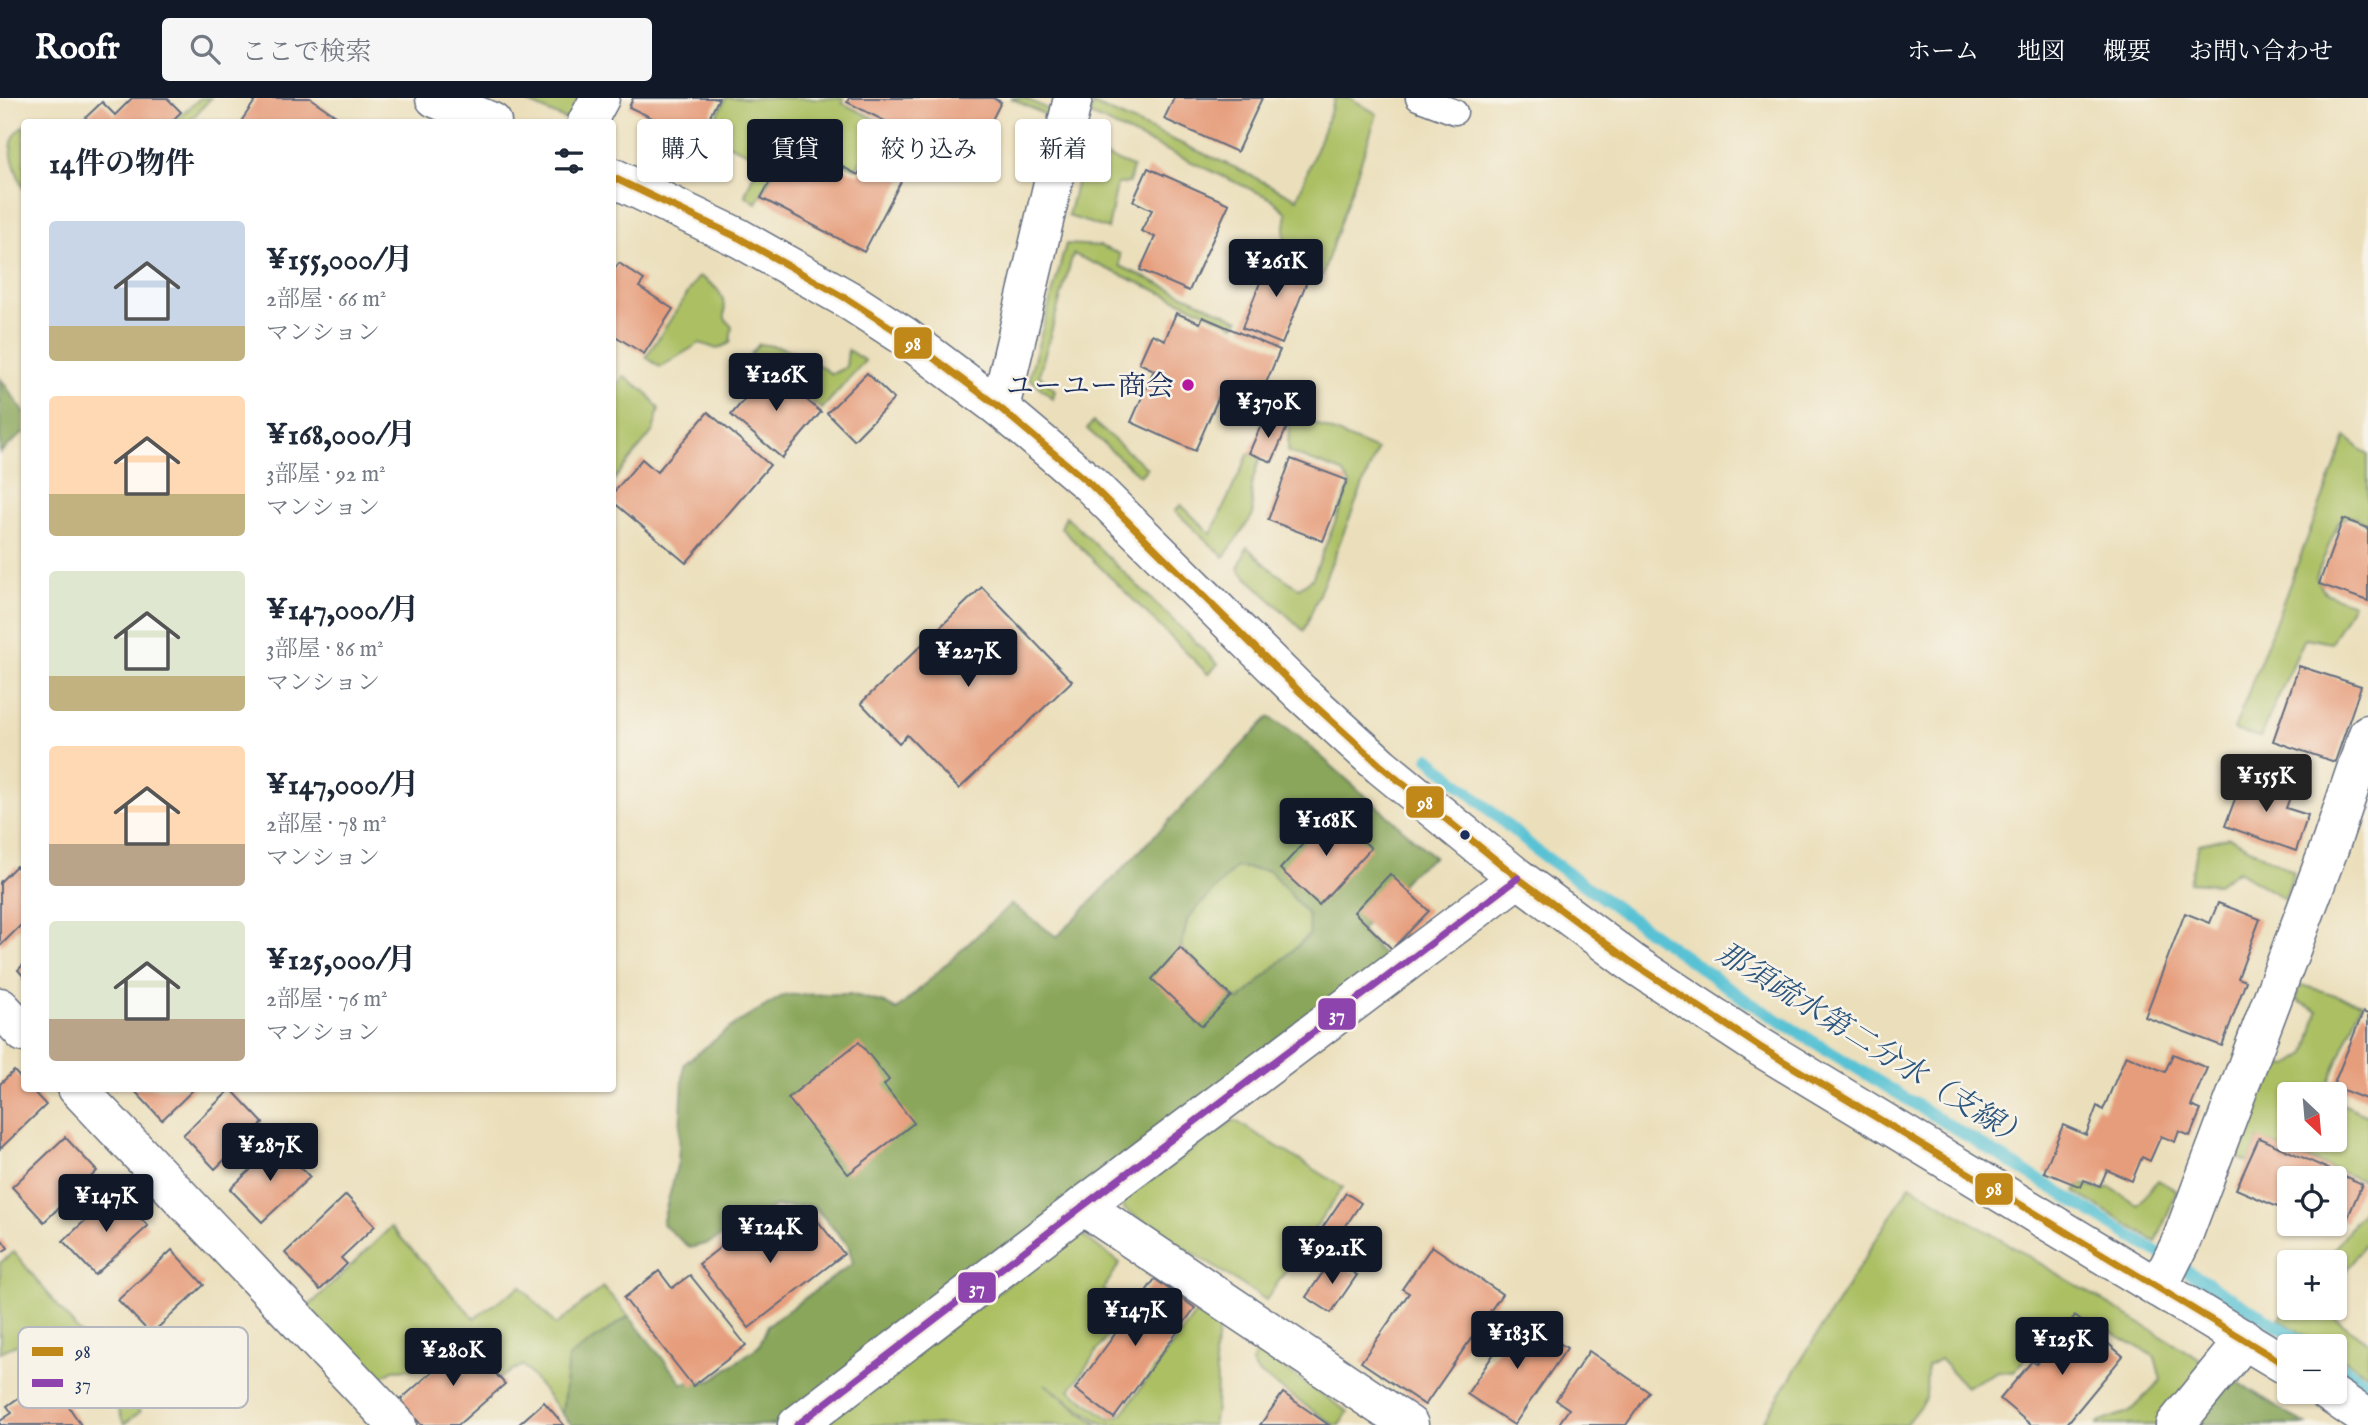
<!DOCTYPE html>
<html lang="ja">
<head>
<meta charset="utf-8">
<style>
  body { margin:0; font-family:"IM FELL English","Noto Serif JP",serif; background:#f6f6f7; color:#1f2937; height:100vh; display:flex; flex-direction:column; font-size:26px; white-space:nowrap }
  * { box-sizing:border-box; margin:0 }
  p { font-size:23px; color:#747a83 }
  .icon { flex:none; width:38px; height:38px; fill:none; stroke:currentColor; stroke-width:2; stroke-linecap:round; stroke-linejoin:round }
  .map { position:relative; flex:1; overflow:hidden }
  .side { position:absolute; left:21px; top:21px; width:595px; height:973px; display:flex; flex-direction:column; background:#fff; border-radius:7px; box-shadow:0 2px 5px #0004 }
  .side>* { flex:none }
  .hud { position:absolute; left:637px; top:21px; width:665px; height:63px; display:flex; gap:14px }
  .needle { width:46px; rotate:154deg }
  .buttons { position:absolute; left:2277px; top:984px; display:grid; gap:14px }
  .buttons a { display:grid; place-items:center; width:70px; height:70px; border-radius:7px; background:#fff; box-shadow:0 2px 5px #0004; font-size:35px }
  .price { position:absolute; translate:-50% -60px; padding:0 16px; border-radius:7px; background:#111827; color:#fff; font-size:23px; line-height:46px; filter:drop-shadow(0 2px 4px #0008) }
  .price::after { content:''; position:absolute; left:50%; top:42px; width:21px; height:16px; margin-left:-10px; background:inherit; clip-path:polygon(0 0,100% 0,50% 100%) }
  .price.active { background:#222; color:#fff }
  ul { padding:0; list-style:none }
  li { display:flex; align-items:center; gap:21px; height:175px; padding:0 28px }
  li span { display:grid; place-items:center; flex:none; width:196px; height:140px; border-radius:7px; color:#555 }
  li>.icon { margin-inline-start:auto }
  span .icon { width:84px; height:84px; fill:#fffc; stroke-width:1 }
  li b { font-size:30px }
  h2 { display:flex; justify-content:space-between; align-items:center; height:84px; padding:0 28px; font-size:30px }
  .tag { padding:0 24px; border-radius:7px; background:#fff; box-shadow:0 2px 5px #0004; font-size:24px; line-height:63px }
  .tag.active { background:#111827; color:#fff }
  header { display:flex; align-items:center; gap:42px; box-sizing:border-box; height:98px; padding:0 35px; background:#111827; color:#fff }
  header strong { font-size:33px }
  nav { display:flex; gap:38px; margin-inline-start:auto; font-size:24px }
  .search { width:490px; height:63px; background:#f6f6f7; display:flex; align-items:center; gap:18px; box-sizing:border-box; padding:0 24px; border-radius:7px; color:#747a83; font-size:26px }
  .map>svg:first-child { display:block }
</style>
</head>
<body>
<header>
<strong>Roofr</strong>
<div class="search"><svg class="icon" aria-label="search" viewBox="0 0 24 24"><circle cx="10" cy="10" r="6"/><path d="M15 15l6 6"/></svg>ここで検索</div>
<nav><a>ホーム</a><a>地図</a><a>概要</a><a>お問い合わせ</a></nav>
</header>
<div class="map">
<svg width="2368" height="1327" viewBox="0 0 2368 1327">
  <rect width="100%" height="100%" fill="#f7f3e8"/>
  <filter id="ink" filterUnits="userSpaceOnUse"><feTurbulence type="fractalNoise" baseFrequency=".0143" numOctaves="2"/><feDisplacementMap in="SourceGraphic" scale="14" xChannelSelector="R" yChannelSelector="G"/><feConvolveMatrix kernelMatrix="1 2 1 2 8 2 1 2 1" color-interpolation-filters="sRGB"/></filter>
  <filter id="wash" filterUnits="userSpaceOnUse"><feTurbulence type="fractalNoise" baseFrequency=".00686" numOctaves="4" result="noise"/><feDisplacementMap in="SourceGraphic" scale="28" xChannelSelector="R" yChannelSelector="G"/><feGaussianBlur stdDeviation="1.57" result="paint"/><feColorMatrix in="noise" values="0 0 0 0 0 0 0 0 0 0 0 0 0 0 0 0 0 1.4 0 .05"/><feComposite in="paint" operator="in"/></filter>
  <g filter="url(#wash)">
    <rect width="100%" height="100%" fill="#ebdfbb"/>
    <!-- green -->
    <g fill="#acc064" stroke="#647861" stroke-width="2">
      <polygon points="200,0 211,0 189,24 174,24"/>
      <polygon points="518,0 588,0 571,24"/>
      <polygon points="726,0 844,0 842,5 881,24 856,71 792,42 756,105 745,97 760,60 707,37"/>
      <polygon points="1011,0 1025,0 1059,17 1049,19"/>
      <polygon points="1333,0 1350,0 1377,16 1322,178 1287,157 1284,136 1287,115 1272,101 1090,17 1093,6 1238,71 1297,101 1335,1"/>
      <path d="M24,28V93C16,71 0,43 24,28Z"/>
      <polygon points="1085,50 1133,69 1129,85 1117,86 1108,131 1068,118"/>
      <polygon points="1066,146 1100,148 1120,156 1120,168 1239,222 1235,227 1073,156 1039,277 1055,292 1053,301 1029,280"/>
      <path d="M699,178C719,189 726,198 725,221L732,229L730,245L717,251L700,245L660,269L646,259Z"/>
      <polygon points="759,246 780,249 803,257 832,276 846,269 848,252 865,263 822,311 750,257"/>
      <polygon points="624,278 647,295 659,311 653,333 613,383 613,293"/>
      <polygon points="1271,307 1377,352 1304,533 1238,471 1247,449 1273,473 1299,490 1312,481 1350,387 1343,374 1288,354 1289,326 1268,315"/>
      <polygon points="1093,324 1147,370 1140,378 1087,331"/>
      <polygon points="2346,339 2368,357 2368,425 2349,418 2339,423 2316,479 2325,495 2353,506 2331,545 2305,540 2260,639 2234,632"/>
      <polygon points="1249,355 1260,359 1251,388 1253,417 1224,459 1175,413 1181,407 1211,436"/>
      <polygon points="1066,418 1218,566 1208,576 1061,430"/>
      <polygon points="2229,739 2294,774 2285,801 2238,773 2217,786 2189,784 2199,746"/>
      <polygon points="1237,768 1270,773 1308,817 1310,836 1240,902 1231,898 1180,850 1188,819"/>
      <polygon points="2302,887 2362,905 2324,996 2289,996 2289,1041 2334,1041 2335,1003 2368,1017 2368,1085 2259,1041 2248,1065 2234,1058 2270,965 2288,968 2306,956 2318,913 2295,902"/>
      <polygon points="1234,1022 1343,1089 1266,1202 1124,1111 1123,1102"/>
      <polygon points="2158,1082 2177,1093 2156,1144 2075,1094 2082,1086 2101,1092 2110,1089 2138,1107"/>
      <polygon points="1910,1087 2199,1261 2203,1277 2161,1327 2097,1327 2100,1323 2129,1314 2161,1282 2155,1259 2088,1221 2064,1219 2013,1274 1998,1273 1966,1289 1940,1261 1927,1268 1926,1300 1905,1327 1761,1327"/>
      <polygon points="2368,1100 2368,1141 2335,1188 2334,1164 2324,1164 2361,1116"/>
      <polygon points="391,1129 474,1220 521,1188 556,1227 603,1189 629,1218 568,1260 562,1316 523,1267 499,1280 463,1239 429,1270 393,1272 378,1281 306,1211"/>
      <polygon points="1078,1134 1120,1165 1103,1192 1125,1212 1070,1292 1110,1321 1121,1317 1198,1212 1220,1225 1214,1259 1217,1282 1216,1311 1213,1327 1104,1327 1045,1286 1098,1327 821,1327"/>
      <polygon points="14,1154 79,1234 140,1314 124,1326 113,1299 67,1240 32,1240 0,1254 0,1165"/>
      <polygon points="2289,1208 2319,1209 2368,1244 2368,1277 2335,1256 2334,1248 2322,1248 2279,1221"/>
      <polygon points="1257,1252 1348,1314 1339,1327 1334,1327 1257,1274 1252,1265"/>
    </g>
    <!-- forest -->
    <g fill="#89a65a" stroke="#526a5c" stroke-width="2" fill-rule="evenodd">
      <polygon points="0,280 24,314 24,334 0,355"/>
      <path d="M1269,619L1298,638L1434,759L1410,776L1361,832L1388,862L781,1327H572L562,1316L568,1260L629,1218L682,1285L710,1283L759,1248L768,1227L853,1165L848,1147L814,1108L774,1109L709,1145L690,1150L662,1126L678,1064L684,966L734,927L784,897L850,896L884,905L897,912L1011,806L1057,839ZM1236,769L1270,773L1308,817L1310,836L1240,902L1231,898L1181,850L1188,820Z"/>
      <polygon points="2233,1281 2306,1327 2196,1327"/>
    </g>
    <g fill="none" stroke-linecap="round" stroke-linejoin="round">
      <!-- stream -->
      <g stroke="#58c2d4" stroke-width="12">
        <polyline points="1429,660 1537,753 1747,903 2310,1248"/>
        <polyline points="2334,1264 2368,1286"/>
      </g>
    </g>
    <g id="blocks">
      <!-- building -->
      <g fill="#e69d7c">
        <polygon points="132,0 167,0 181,14 171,24 81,24 102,4 115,17"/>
        <polygon points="257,0 310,0 336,18 332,24 245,24 242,22"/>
        <polygon points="633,0 719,0 698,42 629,9"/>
        <polygon points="849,0 993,0 1001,4 970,66 847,4"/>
        <polygon points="1174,0 1262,0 1237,54 1164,21"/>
        <polygon points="883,30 919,49 864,154 761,100 792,42 858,77"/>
        <polygon points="1148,70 1229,106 1189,193 1140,172 1155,139 1141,133 1152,112 1133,103"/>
        <polygon points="1271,157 1311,173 1282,246 1242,230"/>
        <polygon points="619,165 644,182 639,189 673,211 644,256 612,236 612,172 614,172"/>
        <polygon points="1176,215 1200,225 1203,219 1280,252 1255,311 1220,296 1195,353 1131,324 1154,272 1139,265 1152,236 1165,242"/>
        <polygon points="770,271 821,314 782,360 731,317"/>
        <polygon points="867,275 894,301 854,342 827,315"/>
        <polygon points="708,314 770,367 686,465 612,403 612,396 642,361 657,374"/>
        <polygon points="1264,320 1287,329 1272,364 1249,355"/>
        <polygon points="1291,361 1347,382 1323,443 1268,422"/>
        <polygon points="2343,421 2368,430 2368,503 2319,486"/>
        <polygon points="982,489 1072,583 959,691 907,637 899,645 861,605"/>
        <polygon points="2299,568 2361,588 2335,664 2273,643"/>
        <polygon points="2244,677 2292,694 2286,710 2308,717 2296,753 2225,728"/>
        <polygon points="1332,714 1371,750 1319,807 1280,771"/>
        <polygon points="16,768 24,777 24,824 0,848 0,784"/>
        <polygon points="1390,776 1429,813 1392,851 1354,814"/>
        <polygon points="2218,805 2260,821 2238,880 2246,883 2222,948 2145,919 2185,815 2210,825"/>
        <polygon points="1180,850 1231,898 1202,928 1152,881"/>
        <polygon points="24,866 24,879 18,872"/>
        <polygon points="2363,914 2368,916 2368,1002 2333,988"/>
        <polygon points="859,944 889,982 884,987 914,1025 848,1076 788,1000"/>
        <polygon points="2173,956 2207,970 2191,1008 2201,1012 2190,1038 2179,1033 2175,1044 2161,1038 2150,1063 2142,1059 2132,1083 2107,1072 2100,1088 2084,1082 2081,1089 2044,1074 2063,1027 2086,1037 2097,1008 2103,1012 2126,957 2165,974"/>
        <polygon points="14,973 24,984 24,990 30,990 46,1007 0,1051 0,986"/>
        <polygon points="132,990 195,990 162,1022"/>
        <polygon points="231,991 263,1025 215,1071 183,1037"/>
        <polygon points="65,1039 97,1073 44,1124 12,1089"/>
        <polygon points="2259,1040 2362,1086 2346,1124 2334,1119 2334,1080 2289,1080 2289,1114 2236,1091"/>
        <polygon points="278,1046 310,1079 262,1124 230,1091"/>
        <polygon points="116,1094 148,1128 95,1177 63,1143"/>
        <polygon points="1346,1095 1361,1105 1321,1165 1306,1154"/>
        <polygon points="346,1097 375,1128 341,1160 347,1166 320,1192 285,1155"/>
        <polygon points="810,1113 844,1156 749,1230 699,1166 759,1119 776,1140"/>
        <polygon points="0,1139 8,1150 0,1155"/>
        <polygon points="1432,1148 1502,1196 1425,1307 1361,1264 1409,1195 1402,1191"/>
        <polygon points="172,1152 204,1187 151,1236 118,1202"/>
        <polygon points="1332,1161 1357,1177 1331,1215 1306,1199"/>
        <polygon points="659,1173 672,1190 690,1177 746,1247 693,1288 624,1200"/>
        <polygon points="1155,1181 1195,1210 1114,1320 1075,1291"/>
        <polygon points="1519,1218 1567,1250 1514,1327 1467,1296"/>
        <polygon points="2075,1218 2123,1258 2066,1327 2031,1327 2000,1301 2032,1263 2036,1266"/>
        <polygon points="463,1239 505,1286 458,1327 421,1327 400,1302 441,1266 437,1261"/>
        <polygon points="1589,1253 1649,1294 1626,1327 1558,1327 1569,1311 1556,1302"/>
        <polygon points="35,1288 44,1301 57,1291 81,1327 0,1327 0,1323 12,1315 7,1308"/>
        <polygon points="1283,1295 1329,1327 1260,1327"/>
        <polygon points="544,1304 564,1327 518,1327"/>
      </g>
    </g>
  </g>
  <g filter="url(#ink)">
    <use href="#blocks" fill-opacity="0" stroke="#646d7f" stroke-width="2"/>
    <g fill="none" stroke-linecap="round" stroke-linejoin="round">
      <!-- service casing -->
      <g stroke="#646d7f" stroke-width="27">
        <polyline id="service" points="1418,0 1455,14"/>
      </g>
      <!-- minor casing -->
      <g stroke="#646d7f" stroke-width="41">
        <g id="minor">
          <polyline points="587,24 600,0"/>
          <polyline points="1000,310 1073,0"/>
          <polyline points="0,909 24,935"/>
          <polyline points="77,990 397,1327"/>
          <polyline points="1083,1108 1409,1327"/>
          <polyline points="2158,1190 2180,1146 2330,748 2368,636"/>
          <polyline points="797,1327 1083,1108 1518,780"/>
          <polyline points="2175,1327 2245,1241"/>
        </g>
      </g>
      <!-- tertiary casing -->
      <g stroke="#646d7f" stroke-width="41">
        <g id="tertiary">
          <polyline points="435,0 492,24"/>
          <polyline points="612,79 739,140 847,201 904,238 1000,310 1090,386 1301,595 1381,668 1518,780 1631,864 1760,949 2289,1269"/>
          <polyline points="2326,1293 2368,1321"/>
        </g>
      </g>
      <!-- service -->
      <use href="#service" stroke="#fff" stroke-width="24"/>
      <!-- minor -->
      <use href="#minor" stroke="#fff" stroke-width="38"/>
      <!-- tertiary -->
      <use href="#tertiary" stroke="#fff" stroke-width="38"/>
      <!-- bus-1 casing -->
      <g stroke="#f7f3e8" stroke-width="12">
        <polyline id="bus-1" points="612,79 739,140 847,201 904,238 1000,310 1090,386 1301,595 1381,668 1518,780 1631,864 1760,949 2289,1269"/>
      </g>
      <!-- bus-2 casing -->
      <g stroke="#f7f3e8" stroke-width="12">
        <polyline id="bus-2" points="797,1327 1083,1108 1518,780"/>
      </g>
      <!-- bus-1 -->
      <use href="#bus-1" stroke="#c08818" stroke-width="7"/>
      <!-- bus-2 -->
      <use href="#bus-2" stroke="#8e44ad" stroke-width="7"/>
    </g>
  </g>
  <!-- markers -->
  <circle fill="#b5179e" stroke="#f7f3e8" stroke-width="2.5" cx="1188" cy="287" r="7"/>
  <circle fill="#1b2f5e" stroke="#f7f3e8" stroke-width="2.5" cx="1465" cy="737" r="6"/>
  <g text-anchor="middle" stroke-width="5" stroke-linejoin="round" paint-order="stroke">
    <!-- poi labels -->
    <g font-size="28" fill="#1b2f5e" stroke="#f7f3e8" text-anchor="end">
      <text x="1174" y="297">ユーユー商会</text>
    </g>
    <!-- water labels -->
    <g font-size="30" font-style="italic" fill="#2a547c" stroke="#f7f3e8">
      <text transform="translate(1873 947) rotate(32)" y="10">那須疏水第二分水（支線）</text>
    </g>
  </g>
  <!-- legend -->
  <rect x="18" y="1229" width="230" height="81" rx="10" fill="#f7f3e8" stroke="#b5b8bf" stroke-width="2"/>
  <rect x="32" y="1249" width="31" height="9" fill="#c08818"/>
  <rect x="32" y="1281" width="31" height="8" fill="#8e44ad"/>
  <g font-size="19" fill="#1b2f5e">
    <text x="75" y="1260">98</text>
    <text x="75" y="1292">37</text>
  </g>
  <g stroke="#f7f3e8" stroke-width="2.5">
    <rect x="893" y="228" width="40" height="34" rx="7" fill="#c08818"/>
    <rect x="1405" y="687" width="40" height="34" rx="7" fill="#c08818"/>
    <rect x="1317" y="899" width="40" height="34" rx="7" fill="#8e44ad"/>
    <rect x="1974" y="1074" width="40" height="34" rx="7" fill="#c08818"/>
    <rect x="957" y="1173" width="40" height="33" rx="7" fill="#8e44ad"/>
  </g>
  <g font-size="19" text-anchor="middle" font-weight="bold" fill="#fff">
    <text x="913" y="252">98</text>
    <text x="1425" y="711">98</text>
    <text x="1337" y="923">37</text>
    <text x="1994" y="1097">98</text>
    <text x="977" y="1196">37</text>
  </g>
</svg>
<div class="buttons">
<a><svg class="needle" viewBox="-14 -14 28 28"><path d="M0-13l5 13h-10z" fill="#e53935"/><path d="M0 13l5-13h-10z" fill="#747a83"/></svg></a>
<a><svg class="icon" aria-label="locate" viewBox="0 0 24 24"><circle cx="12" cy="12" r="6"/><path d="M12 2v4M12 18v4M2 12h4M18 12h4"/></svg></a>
<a>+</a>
<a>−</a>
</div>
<b class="price" style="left:1276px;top:201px">¥261K</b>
<b class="price" style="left:776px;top:315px">¥126K</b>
<b class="price" style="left:1268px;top:342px">¥370K</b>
<b class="price" style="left:968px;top:591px">¥227K</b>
<b class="price active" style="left:2266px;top:716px">¥155K</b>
<b class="price" style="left:1326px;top:760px">¥168K</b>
<b class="price" style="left:270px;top:1085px">¥287K</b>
<b class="price" style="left:106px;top:1136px">¥147K</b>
<b class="price" style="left:770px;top:1167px">¥124K</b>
<b class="price" style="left:1332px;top:1188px">¥92.1K</b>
<b class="price" style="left:1135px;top:1250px">¥147K</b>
<b class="price" style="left:1517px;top:1273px">¥183K</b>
<b class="price" style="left:2062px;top:1279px">¥125K</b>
<b class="price" style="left:453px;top:1290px">¥280K</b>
<div class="hud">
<a class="tag">購入</a>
<a class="tag active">賃貸</a>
<a class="tag">絞り込み</a>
<a class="tag">新着</a>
</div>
<section class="side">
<h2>14件の物件<svg class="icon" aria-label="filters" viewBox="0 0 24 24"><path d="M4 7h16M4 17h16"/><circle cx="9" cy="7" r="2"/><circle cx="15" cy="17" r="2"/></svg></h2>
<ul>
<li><span style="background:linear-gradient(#c9d6e8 75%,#c2b280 0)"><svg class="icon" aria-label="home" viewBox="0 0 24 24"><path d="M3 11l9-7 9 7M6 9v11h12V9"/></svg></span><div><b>¥155,000/月</b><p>2部屋 · 66 m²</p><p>マンション</p></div></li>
<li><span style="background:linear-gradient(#ffd9b3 70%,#c2b280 0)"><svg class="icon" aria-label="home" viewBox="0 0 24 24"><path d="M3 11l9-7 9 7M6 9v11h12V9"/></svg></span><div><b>¥168,000/月</b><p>3部屋 · 92 m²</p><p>マンション</p></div></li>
<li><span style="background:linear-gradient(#dfe7d0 75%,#c2b280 0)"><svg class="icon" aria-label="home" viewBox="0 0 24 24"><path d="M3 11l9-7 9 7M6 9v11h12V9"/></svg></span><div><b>¥147,000/月</b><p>3部屋 · 86 m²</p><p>マンション</p></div></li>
<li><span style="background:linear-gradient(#ffd9b3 70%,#b9a48a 0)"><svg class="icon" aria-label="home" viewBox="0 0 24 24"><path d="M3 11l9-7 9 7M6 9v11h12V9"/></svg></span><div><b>¥147,000/月</b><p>2部屋 · 78 m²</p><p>マンション</p></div></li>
<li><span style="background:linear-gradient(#dfe7d0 70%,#b9a48a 0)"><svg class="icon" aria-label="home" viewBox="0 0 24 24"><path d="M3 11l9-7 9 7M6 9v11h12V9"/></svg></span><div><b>¥125,000/月</b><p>2部屋 · 76 m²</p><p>マンション</p></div></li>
</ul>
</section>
</div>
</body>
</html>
